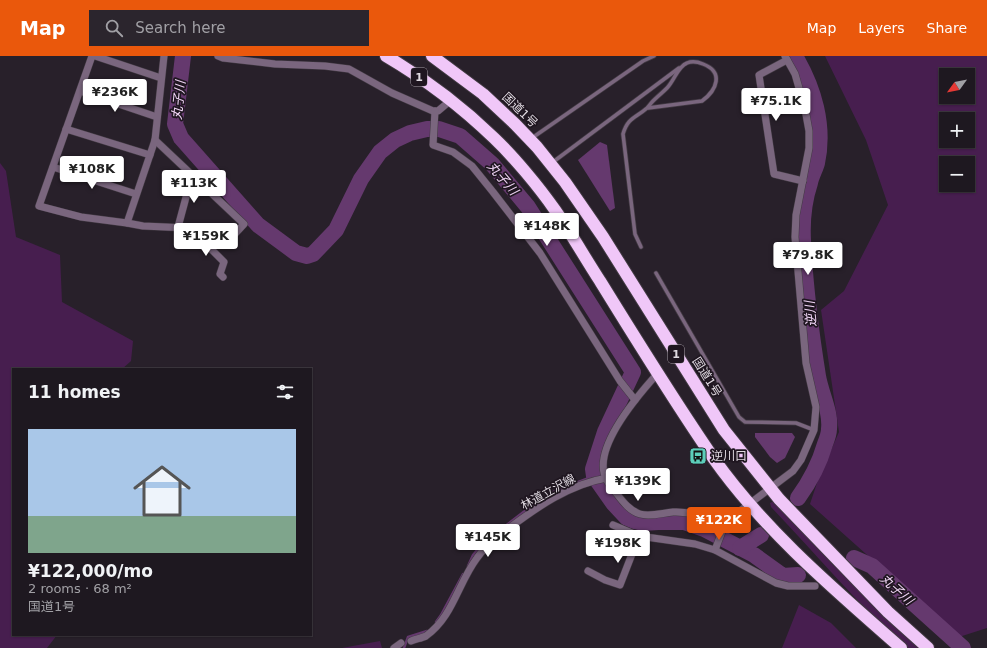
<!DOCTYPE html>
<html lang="en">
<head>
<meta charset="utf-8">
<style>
  body { margin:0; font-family:"DejaVu Sans","Noto Sans JP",sans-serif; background:#2b252d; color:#f1f3f6; height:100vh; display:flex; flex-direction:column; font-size:15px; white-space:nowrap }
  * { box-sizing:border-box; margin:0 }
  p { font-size:13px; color:#a1a0a5 }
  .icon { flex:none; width:22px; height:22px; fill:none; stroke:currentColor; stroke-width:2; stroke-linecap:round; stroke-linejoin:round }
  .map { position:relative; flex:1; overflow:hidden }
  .panel { position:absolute; left:12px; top:312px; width:300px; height:268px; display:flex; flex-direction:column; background:#1e1820; border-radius:0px; box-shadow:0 1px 3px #0004,0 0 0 1px #3c373e }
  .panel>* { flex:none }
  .needle { width:26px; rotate:237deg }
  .fabs { position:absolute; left:939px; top:12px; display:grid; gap:8px }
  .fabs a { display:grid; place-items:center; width:36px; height:36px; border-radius:0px; background:#1e1820; box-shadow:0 1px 3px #0004,0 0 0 1px #3c373e; font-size:20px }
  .price { position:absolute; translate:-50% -34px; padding:0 9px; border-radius:4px; background:#fff; color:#222; font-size:13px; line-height:26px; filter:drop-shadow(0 1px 2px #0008) }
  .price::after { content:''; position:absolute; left:50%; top:24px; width:12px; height:9px; margin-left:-6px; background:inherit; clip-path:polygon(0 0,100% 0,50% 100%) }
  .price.on { background:#ea580c; color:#fff }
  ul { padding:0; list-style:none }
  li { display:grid; align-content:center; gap:8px; height:212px; padding:0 16px }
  li span { display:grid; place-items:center; height:124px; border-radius:0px; color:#555 }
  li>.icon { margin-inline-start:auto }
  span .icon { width:72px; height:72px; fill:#fffc; stroke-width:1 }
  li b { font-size:17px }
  h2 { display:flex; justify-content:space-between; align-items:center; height:48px; padding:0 16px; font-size:17px }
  header { display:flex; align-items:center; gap:24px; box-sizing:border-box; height:56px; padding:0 20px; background:#ea580c; color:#fff }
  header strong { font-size:19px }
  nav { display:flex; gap:22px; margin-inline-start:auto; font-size:14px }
  .search { width:280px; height:36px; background:#2b252d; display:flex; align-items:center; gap:10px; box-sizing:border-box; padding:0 14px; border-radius:0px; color:#a1a0a5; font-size:15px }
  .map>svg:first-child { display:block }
</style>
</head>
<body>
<header>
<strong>Map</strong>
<div class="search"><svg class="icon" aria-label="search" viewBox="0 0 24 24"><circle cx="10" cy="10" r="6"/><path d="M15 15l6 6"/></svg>Search here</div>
<nav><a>Map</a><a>Layers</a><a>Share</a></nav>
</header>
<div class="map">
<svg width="987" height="592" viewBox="0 0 987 592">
  <rect width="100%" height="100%" fill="#28202a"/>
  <!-- green -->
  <g fill="#471e4f" fill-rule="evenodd">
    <path d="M825,0H987V572L959,581L810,448L818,424L839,376L821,254L844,235L888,149L866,84ZM946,19H968V41H946ZM946,63H968V85H946ZM946,107H968V129H946Z"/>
    <polygon points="0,107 6,115 16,181 60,199 62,246 133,285 131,305 122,313 13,313 13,579 57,579 47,592 0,592"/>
    <path d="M774,445L833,509L922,592H907C858,549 816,498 771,451L770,447Z"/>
    <polygon points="799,549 831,567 856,592 782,592"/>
    <polygon points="380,585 382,592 342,592"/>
  </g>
  <!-- water -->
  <g fill="#65396e">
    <polygon points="600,86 607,89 615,152 610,155 578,104"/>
    <polygon points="755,377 792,377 795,381 785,402 777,407 770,401 755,381"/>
  </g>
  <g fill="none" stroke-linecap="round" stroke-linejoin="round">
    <!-- stream -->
    <g stroke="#65396e" stroke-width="2.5">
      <polyline points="468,510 473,499 482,488 526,454 555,435 594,420"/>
      <polyline points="436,566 441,559 463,518"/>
      <polyline points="404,592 408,581 427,575"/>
    </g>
    <!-- river -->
    <g stroke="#65396e" stroke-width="16">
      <polyline points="183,0 175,68 181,82 258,169 296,197 307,200 313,198 336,174 361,123 380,96 395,84 410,77 427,73 439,73 460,80 492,108 528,151 633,316 605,376 593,413 594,420 613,447 627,462 634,465 643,467 658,466 684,466 704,473 754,499 783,520 798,519"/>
      <path d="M795,0C814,32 825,70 817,107C815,114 811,121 810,127C804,145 802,166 803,185C805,230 811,276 818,320C821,338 831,355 829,373C829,378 827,383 825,388C819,409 811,424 798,442"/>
      <polyline points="740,492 761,479"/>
      <polyline points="854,502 872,510 963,592"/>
    </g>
    <!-- lane casing -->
    <g stroke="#423a43" stroke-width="5">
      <g id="lane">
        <polyline points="532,82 643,5 654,0"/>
        <polyline points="553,106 679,12"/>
        <path d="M641,191L635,178L623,78C628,61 636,62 647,52C649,50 651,47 653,45C657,41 662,37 667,32C674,25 678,10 687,7C692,5 698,6 703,8C724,16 717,34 702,45L648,52"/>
        <polyline points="656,217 739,361 745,366 796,367 814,374"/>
      </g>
    </g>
    <!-- street casing -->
    <g stroke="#423a43" stroke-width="8">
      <g id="street">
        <polyline points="92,0 39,150 81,161 127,167 143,170 211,173 231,182 244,168 155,84"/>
        <polyline points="95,0 161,22"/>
        <polyline points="218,0 223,2 275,8 325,10 349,13 392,37 433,55 438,55 451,44"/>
        <polyline points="787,4 759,19 774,118 803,125"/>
        <polyline points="80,35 157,61"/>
        <polyline points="435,55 433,89 453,96 472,110 493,136 540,197 620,325 635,344"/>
        <polyline points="66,73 150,99"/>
        <polyline points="53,111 136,138"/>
        <polyline points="127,167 155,84 164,0"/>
        <polyline points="178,171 192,119"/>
        <polyline points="211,173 210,192 224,206 220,218 223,221"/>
        <path d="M658,317C639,338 597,387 604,417C606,424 612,433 617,438C623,446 630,455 640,458C650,461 662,457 673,456C690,455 707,461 724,465L728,464L793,415L801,404L814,374L816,351L806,307L795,181L796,159L809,92V75L805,53L795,18L785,0"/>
        <polyline points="613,469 639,480 695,488 715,494 776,527 788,530 815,530"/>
        <polyline points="715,494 723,473 724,465"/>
        <polyline points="588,515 605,524 620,529 639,480"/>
        <path d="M411,585C416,583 422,582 426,580C453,561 458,527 477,502C485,490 497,482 508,473C537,451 570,428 607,422"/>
        <polyline points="394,592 401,587"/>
      </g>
    </g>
    <!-- highway casing -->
    <g stroke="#423a43" stroke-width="14">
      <g id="highway">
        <path d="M386,0C425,23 461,50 494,82C514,101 539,131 555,154C571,177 585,202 600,225C637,285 674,345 714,403C765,475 835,534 901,592"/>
        <polyline points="432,0 483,38 515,68 537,91 565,126 603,181 724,374 779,443 888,556 928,592"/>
      </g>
    </g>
    <!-- lane -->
    <use href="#lane" stroke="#7a667e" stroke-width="3.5"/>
    <!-- street -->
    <use href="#street" stroke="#7a667e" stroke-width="7"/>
    <!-- highway -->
    <use href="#highway" stroke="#f0c7f8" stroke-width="12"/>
  </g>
  <!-- icons -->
  <defs>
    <g id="bus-square" transform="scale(0.9)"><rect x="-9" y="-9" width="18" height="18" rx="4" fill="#5cceba" stroke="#1f1620"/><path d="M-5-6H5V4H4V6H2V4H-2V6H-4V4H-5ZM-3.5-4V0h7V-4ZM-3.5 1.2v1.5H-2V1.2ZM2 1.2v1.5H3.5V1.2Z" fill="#111"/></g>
  </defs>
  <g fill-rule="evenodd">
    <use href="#bus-square" x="698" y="400"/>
  </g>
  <g text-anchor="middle" stroke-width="3.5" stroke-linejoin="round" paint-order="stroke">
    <!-- shield labels -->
    <g fill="#1f1620" stroke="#a59ea6" stroke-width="1">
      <rect x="411" y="12" width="16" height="18" rx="3"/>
      <rect x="668" y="289" width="16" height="18" rx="3"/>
    </g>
    <g font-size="11" font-weight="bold" fill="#dfd9e0">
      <text x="419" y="25">1</text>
      <text x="676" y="302">1</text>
    </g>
    <!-- street labels -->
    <g font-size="12" fill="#dfd9e0" stroke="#1f1620">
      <text transform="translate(520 54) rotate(44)" y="4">国道1号</text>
      <text transform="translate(707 321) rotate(58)" y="4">国道1号</text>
      <text transform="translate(548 436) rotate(-29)" y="4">林道立沢線</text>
    </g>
    <!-- poi labels -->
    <g font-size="12" fill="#dfd9e0" stroke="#1f1620" text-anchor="start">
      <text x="711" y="404">逆川口</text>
    </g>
    <!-- water labels -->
    <g font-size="13" font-style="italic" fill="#f0d5f5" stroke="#1f1620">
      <text transform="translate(178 44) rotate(-84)" y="5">丸子川</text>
      <text transform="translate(503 122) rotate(49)" y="5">丸子川</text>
      <text transform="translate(810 258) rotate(-95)" y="5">逆川</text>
      <text transform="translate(897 533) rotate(42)" y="5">丸子川</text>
    </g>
  </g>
</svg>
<div class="fabs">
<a><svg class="needle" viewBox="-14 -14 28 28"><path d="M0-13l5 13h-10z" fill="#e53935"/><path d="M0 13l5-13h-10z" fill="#a1a0a5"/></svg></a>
<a>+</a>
<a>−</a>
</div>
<b class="price" style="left:115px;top:57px">¥236K</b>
<b class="price" style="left:776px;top:66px">¥75.1K</b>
<b class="price" style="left:92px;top:134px">¥108K</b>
<b class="price" style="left:194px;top:148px">¥113K</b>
<b class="price" style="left:547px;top:191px">¥148K</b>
<b class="price" style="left:206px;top:201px">¥159K</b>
<b class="price" style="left:808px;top:220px">¥79.8K</b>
<b class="price" style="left:638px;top:446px">¥139K</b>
<b class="price on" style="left:719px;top:485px">¥122K</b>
<b class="price" style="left:488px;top:502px">¥145K</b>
<b class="price" style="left:618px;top:508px">¥198K</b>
<section class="panel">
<h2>11 homes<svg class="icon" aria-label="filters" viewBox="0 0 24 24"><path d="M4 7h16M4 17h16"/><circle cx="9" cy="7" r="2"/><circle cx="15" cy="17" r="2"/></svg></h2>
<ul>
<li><span style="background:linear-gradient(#a9c7e8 70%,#7fa58c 0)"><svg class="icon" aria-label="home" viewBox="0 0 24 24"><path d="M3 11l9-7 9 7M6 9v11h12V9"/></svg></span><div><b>¥122,000/mo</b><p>2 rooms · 68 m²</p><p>国道1号</p></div></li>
</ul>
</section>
</div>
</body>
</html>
